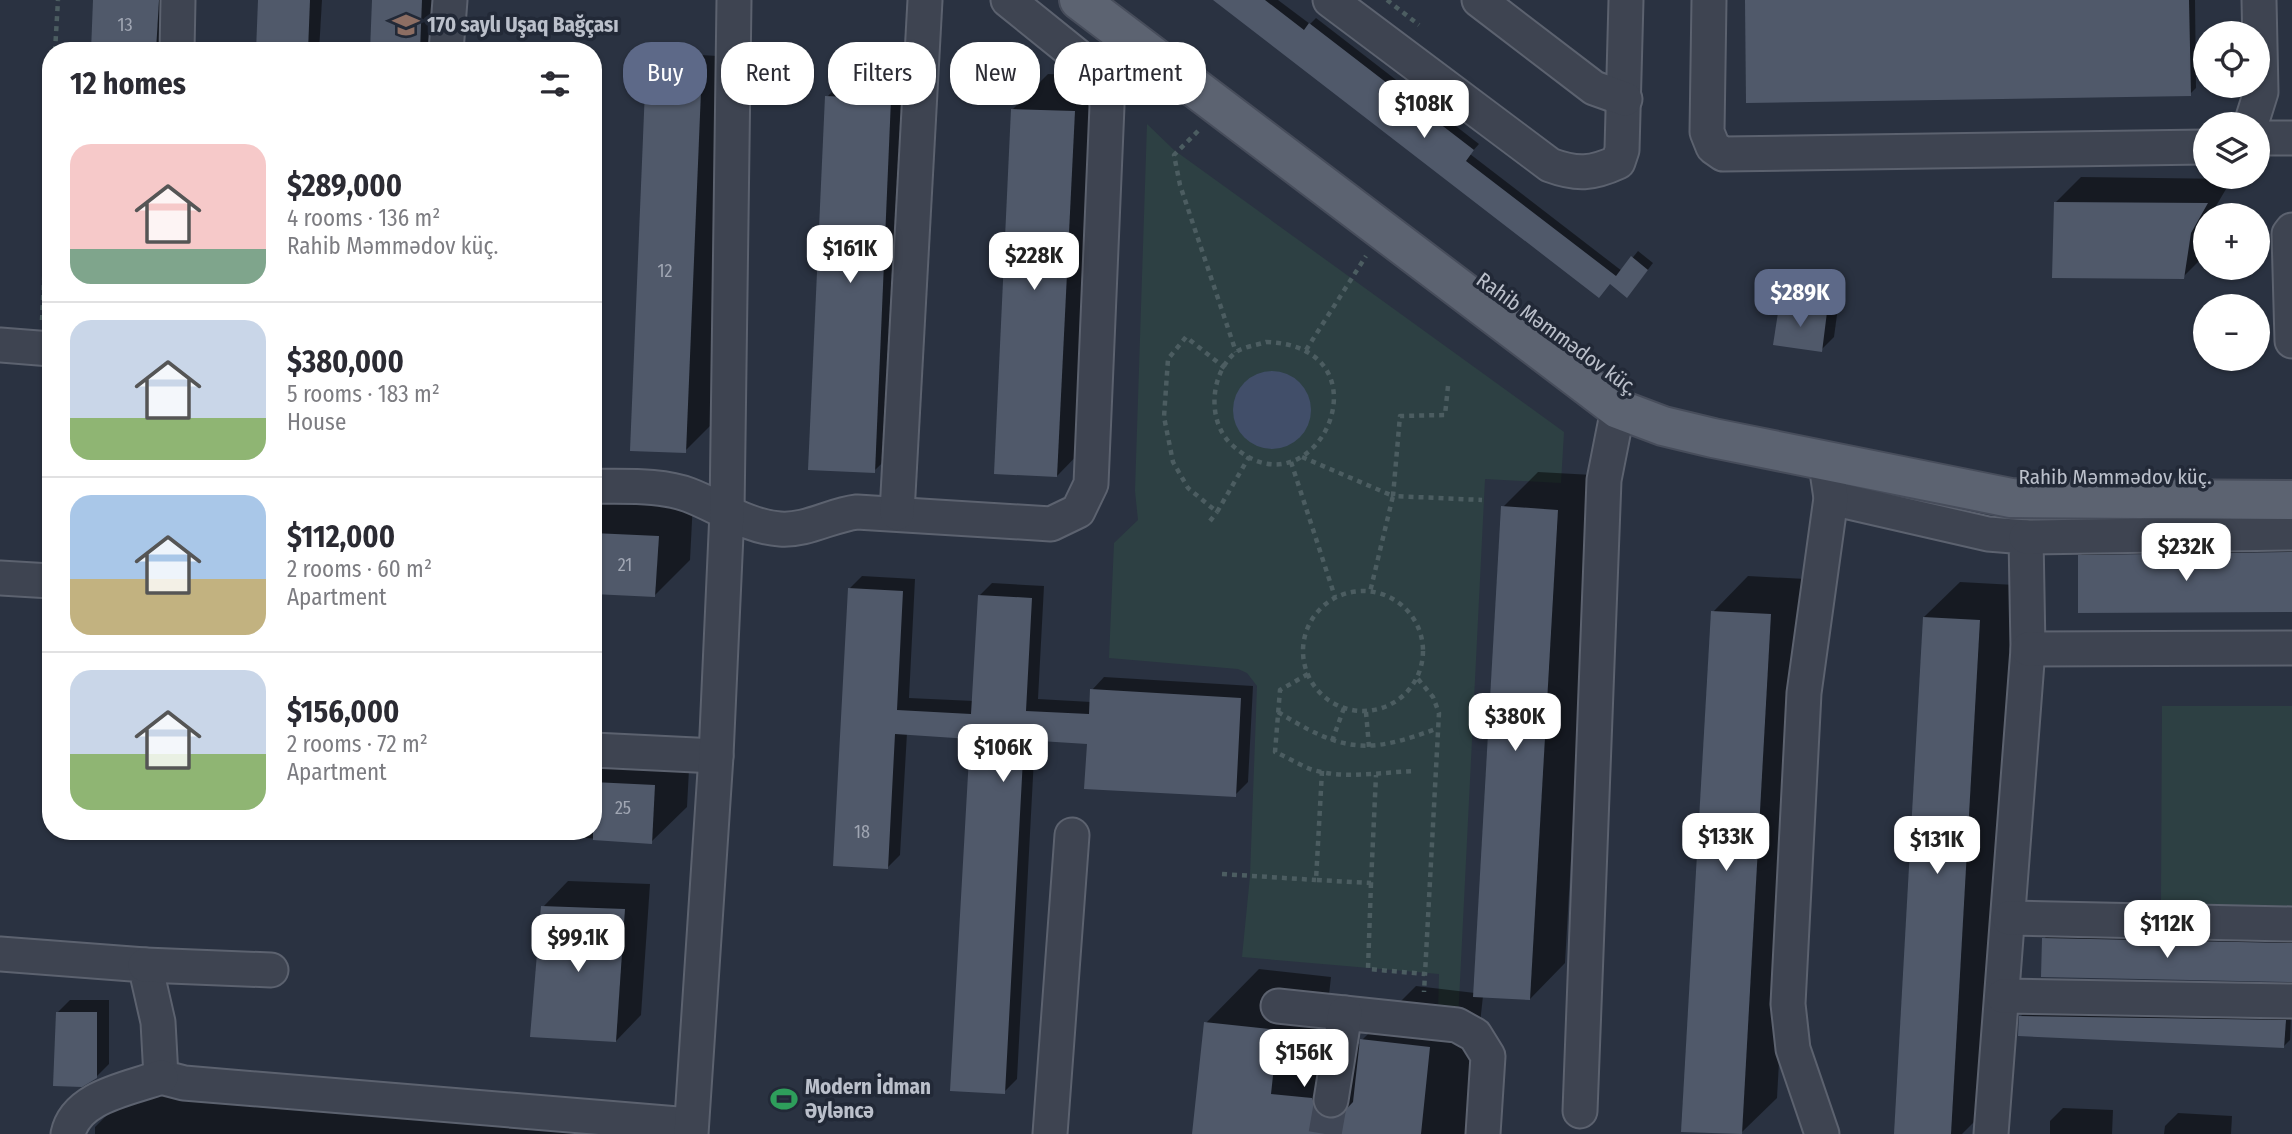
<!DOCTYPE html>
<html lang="en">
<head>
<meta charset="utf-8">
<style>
  body { margin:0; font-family:"Fira Sans Condensed",sans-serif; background:#f2f2f3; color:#2b2b33; height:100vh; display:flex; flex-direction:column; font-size:26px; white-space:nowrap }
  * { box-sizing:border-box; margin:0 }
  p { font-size:23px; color:#7c7c81 }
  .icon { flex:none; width:38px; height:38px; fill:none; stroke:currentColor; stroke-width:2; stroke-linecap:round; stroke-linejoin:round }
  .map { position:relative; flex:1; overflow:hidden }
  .panel { position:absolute; left:42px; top:42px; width:560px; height:798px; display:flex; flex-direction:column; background:#fff; border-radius:28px; box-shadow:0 2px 5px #0004 }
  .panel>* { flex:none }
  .banner { position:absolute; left:623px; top:42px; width:665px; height:63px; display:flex; gap:14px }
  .controls { position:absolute; left:2193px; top:21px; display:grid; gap:14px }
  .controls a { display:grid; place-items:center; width:77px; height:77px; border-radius:50%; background:#fff; box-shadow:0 2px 5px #0004; font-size:35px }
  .price { position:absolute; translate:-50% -60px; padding:0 16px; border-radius:14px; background:#fff; color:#222; font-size:23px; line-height:46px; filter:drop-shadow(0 2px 4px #0008) }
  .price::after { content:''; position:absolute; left:50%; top:42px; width:21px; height:16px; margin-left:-10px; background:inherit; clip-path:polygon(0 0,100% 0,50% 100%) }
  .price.active { background:#5d6988; color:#fff }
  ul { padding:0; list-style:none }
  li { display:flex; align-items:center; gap:21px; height:175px; padding:0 28px }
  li+li { border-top:2px solid #e1e1e2 }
  li span { display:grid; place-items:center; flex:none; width:196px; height:140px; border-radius:21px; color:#555 }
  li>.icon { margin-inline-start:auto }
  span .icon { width:84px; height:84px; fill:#fffc; stroke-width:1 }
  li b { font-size:30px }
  h2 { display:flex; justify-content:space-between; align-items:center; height:84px; padding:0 28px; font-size:30px }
  .pill { padding:0 24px; border-radius:28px; background:#fff; box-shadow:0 2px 5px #0004; font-size:24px; line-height:63px }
  .pill.active { background:#5d6988; color:#fff }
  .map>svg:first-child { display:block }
</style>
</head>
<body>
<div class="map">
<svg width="2292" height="1134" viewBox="0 0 2292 1134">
  <rect width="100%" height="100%" fill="#2a3241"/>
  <!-- green -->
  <g fill="#2d4043">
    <polygon points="1147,124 1174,150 1564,432 1561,483 1485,479 1458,1021 1438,1015 1439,974 1242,957 1250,876 1257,686 1247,673 1238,669 1109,658 1114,543 1138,520 1135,491"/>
    <polygon points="2162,706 2292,706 2292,906 2161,905"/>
  </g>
  <!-- water -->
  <circle fill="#414e69" cx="1272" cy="410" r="39"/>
  <!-- shadow -->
  <g fill="#0007">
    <polygon points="95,0 192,0 189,51 92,51"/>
    <polygon points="260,0 322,0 319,51 257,51"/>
    <polygon points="374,0 434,0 431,51 372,51"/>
    <polygon points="1216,0 1278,0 1310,24 1316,18 1479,144 1470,154 1622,271 1638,251 1653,263 1633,289"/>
    <polygon points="1747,0 2195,0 2196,88 2190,94"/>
    <polygon points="683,54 735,57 720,416 685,451 647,90"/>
    <polygon points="862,61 926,64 910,436 874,471 827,97"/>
    <polygon points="1048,74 1109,77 1092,440 1057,476 1013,109"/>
    <polygon points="2081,177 2232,179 2216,206 2215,215 2205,215 2205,255 2183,277 2056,202"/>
    <polygon points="1793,294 1839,300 1834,337 1821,350 1781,307"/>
    <polygon points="1538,472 1593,475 1565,963 1530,999 1483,996 1468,1134 1194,1134 1206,1023 1259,969 1331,977 1324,1040 1361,1044 1362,1040 1416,986 1475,993 1503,507"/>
    <polygon points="593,496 693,502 690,560 655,595 593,592"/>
    <polygon points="2292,508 2292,610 2080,556 2126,510"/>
    <polygon points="862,576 915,579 909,698 974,701 979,596 992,583 1044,586 1038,699 1091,702 1092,690 1104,677 1253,686 1248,782 1235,795 1089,742 1035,739 1017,1079 1004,1092 971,737 907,733 900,855 887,868 849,589"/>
    <polygon points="1748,576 1806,579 1777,1098 1741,1133 1713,612"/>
    <polygon points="1960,582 2015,585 1985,1111 1962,1134 1895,1134 1924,617"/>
    <polygon points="593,745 690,751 687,807 651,842 469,831 593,831"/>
    <polygon points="568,881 650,884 641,1015 616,1041 543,907"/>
    <polygon points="2063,919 2292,924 2292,980 2044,939"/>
    <polygon points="70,1000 109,1000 109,1064 96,1077 57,1013"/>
    <polygon points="2027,1010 2291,1015 2290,1040 2284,1046 2021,1016"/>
    <polygon points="131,1091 658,1134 95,1134 95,1127"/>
    <polygon points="2063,1108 2113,1110 2112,1134 2050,1134 2050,1121"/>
    <polygon points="2178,1113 2232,1116 2231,1134 2164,1134 2165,1126"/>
  </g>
  <!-- building -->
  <g fill="#50596a">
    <polygon points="93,0 159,0 156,51 91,51"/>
    <polygon points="258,0 310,0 308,51 256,51"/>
    <polygon points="372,0 422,0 420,51 370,51"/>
    <polygon points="1213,0 1265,0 1304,30 1309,23 1474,150 1466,161 1616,276 1631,256 1648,270 1627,298 1610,284 1599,298"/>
    <polygon points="1745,0 2189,0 2191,96 1746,103"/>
    <polygon points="645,89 701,91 686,453 630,451"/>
    <polygon points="825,96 891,99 875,473 808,470"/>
    <polygon points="1011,109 1075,111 1057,477 994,474"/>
    <polygon points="2054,202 2208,203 2191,233 2184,279 2052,278"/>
    <polygon points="1779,306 1827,312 1822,352 1773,345"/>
    <polygon points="1501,506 1558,510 1530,1000 1473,997"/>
    <polygon points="593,533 659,536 655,597 593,594"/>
    <polygon points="2292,552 2292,612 2078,613 2078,555"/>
    <polygon points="848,588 903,591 897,710 971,714 978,595 1032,598 1026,711 1089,714 1090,689 1241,698 1236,797 1084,789 1087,744 1024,740 1005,1094 950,1091 970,739 895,734 888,869 833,866"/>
    <polygon points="1711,611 1771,614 1742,1134 1681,1132"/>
    <polygon points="1923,617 1980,620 1951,1134 1894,1134"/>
    <polygon points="593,782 655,785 652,844 593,840"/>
    <polygon points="541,906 625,909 616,1042 530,1037"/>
    <polygon points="2042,938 2292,943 2292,982 2041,977"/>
    <polygon points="56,1012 97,1012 97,1078 82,1087 53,1086"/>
    <polygon points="2019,1016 2286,1020 2284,1048 2018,1036"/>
    <polygon points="1204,1022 1278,1030 1271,1094 1312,1098 1318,1114 1329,1119 1338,1118 1353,1102 1360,1039 1430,1047 1421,1134 1192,1134"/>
  </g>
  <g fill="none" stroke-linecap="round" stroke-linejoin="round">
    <!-- minor-tunnel -->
    <polyline stroke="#404756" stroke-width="33" stroke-dasharray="33 17" stroke-linecap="butt" points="1325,1134 1331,1100"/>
    <!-- minor casing -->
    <g stroke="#5c626f" stroke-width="37">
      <g id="minor">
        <path d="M1330,0L1550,165C1577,175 1592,174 1618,162L1622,150L1626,0"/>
        <polyline points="1479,0 1594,88 1625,99"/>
        <polyline points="1709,0 1707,132 1713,147 1723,154 2205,147"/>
        <polyline points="177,51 178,0"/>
        <polyline points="446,51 450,0"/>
        <polyline points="2251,124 2261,92 2259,0"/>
        <polyline points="2258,138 2292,138"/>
        <polyline points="2292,230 2289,234 2292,341"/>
        <polyline points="0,345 51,349"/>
        <path d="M593,486C624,487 660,484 689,495C718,506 748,527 780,529C807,531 831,515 857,512L1051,524L1078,511L1091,484L1107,106L1105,87L1096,71L1008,0"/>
        <polyline points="1831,498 1988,534 2026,537 2028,649 1991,1134"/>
        <polyline points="897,513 925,0"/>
        <polyline points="2026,537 2292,533"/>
        <polyline points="0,578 51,581"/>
        <polyline points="2028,649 2292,648"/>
        <polyline points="593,750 716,756"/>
        <polyline points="2009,918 2292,924"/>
        <polyline points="0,954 145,965 158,1022 161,1077 184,1083 690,1125"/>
        <polyline points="145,965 271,970"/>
        <polyline points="2003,996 2292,1001"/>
        <polyline points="1278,1006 1457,1025 1475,1035 1488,1056 1483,1134"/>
        <polyline points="1331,1100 1345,1013"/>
        <polyline points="1580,1111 1604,480 1618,409"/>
        <path d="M68,1134C76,1096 129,1089 161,1077"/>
        <polyline points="691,1134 716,756 727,512 734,0"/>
        <polyline points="1050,1134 1072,835"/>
        <polyline points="1822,1134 1793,1049 1788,1004 1804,693 1831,498 1828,478"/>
      </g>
    </g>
    <!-- major casing -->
    <g stroke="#474d5b" stroke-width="42">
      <polyline id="major" points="1079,0 1618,409 1663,426 1713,438 2011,498 2292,500"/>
    </g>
    <!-- path -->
    <g stroke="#4c5d61" stroke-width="4.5" stroke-dasharray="5 5" stroke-linecap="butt">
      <polyline points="1387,0 1419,25"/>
      <polyline points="55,51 58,0"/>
      <polyline points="1198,131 1174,155 1180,185 1236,352"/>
      <polyline points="42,320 51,142"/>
      <path d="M1266,342C1396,346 1314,525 1230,443C1207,420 1210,373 1236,352C1243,347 1257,345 1266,342Z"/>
      <polyline points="1306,350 1366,256"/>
      <polyline points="1225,368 1186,337 1168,359 1164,417 1173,462 1188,488 1217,512 1249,457"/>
      <polyline points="1448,386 1445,415 1400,416 1393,496 1482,500"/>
      <polyline points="1302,457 1393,496 1370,592"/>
      <polyline points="1291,462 1335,597"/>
      <polyline points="1210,521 1217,512"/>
      <circle cx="1363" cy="651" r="60"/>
      <path d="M1308,674L1280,690L1275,752C1287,757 1298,764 1310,769C1343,780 1381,772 1415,771"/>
      <polyline points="1418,679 1433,697 1439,713 1425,974"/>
      <path d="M1278,712C1343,752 1367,755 1438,728"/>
      <polyline points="1366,712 1369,747"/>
      <polyline points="1332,741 1344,708"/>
      <polyline points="1322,771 1316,880 1371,883 1376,775"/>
      <polyline points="1222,874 1316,880"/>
      <polyline points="1371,883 1368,969 1425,974 1424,992"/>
    </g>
    <!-- minor -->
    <use href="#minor" stroke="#3e4451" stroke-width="33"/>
    <!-- major -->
    <use href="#major" stroke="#5c6371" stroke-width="38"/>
  </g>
  <!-- icons -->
  <defs>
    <g id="school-bare" transform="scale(2.1)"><path d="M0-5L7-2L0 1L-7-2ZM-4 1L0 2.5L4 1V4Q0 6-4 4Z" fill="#8d6e63" stroke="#222937" stroke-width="2.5" paint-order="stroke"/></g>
    <g id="stadium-bare" transform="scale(2.1)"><path d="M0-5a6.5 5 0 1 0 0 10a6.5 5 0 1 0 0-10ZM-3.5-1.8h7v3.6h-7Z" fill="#2e9e5b" stroke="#222937" stroke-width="2.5" paint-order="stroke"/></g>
  </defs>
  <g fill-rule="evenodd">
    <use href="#school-bare" x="406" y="25"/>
    <use href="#stadium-bare" x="784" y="1099"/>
  </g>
  <g text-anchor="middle" stroke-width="7" stroke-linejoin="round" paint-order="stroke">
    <!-- number labels -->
    <g font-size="18" fill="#a0a6b3">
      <text x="125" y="31">13</text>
      <text x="665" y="277">12</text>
      <text x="625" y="571">21</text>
      <text x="623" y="814">25</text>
      <text x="862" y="838">18</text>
    </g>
    <!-- poi labels -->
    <g font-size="21" font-weight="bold" fill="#bbc0cb" stroke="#222937" text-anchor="start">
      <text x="427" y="32">170 saylı Uşaq Bağçası</text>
      <text x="805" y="1094">Modern İdman<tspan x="805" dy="24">Əyləncə</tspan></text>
    </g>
    <!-- street labels -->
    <g font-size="21" fill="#bbc0cb" stroke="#222937">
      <text transform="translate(1557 334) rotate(36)" y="7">Rahib Məmmədov küç.</text>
      <text x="2115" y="484">Rahib Məmmədov küç.</text>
    </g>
  </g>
</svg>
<div class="controls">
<a><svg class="icon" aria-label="locate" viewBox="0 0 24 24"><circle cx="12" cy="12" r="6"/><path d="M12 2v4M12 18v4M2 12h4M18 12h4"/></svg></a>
<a><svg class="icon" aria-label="layers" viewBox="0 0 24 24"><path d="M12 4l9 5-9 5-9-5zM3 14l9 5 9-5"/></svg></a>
<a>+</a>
<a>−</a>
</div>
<b class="price" style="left:1424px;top:140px">$108K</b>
<b class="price" style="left:850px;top:285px">$161K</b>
<b class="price" style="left:1034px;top:292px">$228K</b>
<b class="price active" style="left:1800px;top:329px">$289K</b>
<b class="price" style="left:2186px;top:583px">$232K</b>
<b class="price" style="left:1515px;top:753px">$380K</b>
<b class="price" style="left:1003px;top:784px">$106K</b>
<b class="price" style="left:1726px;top:873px">$133K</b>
<b class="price" style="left:1937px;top:876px">$131K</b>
<b class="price" style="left:2167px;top:960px">$112K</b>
<b class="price" style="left:578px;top:974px">$99.1K</b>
<b class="price" style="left:1304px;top:1089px">$156K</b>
<div class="banner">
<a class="pill active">Buy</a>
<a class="pill">Rent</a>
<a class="pill">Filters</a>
<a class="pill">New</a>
<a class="pill">Apartment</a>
</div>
<section class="panel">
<h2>12 homes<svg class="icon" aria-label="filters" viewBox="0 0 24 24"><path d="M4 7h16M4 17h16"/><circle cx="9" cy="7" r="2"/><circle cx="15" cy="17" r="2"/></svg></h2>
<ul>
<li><span style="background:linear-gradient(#f6c9c9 75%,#7fa58c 0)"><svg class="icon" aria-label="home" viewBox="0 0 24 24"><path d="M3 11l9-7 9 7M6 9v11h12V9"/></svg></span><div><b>$289,000</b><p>4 rooms · 136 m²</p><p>Rahib Məmmədov küç.</p></div></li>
<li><span style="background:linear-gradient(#c9d6e8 70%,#8fb573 0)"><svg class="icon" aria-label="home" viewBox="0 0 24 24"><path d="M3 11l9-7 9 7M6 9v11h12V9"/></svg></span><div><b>$380,000</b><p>5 rooms · 183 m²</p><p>House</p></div></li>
<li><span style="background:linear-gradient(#a9c7e8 60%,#c2b280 0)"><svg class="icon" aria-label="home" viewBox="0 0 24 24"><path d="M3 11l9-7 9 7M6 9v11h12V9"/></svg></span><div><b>$112,000</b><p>2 rooms · 60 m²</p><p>Apartment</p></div></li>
<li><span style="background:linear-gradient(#c9d6e8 60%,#8fb573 0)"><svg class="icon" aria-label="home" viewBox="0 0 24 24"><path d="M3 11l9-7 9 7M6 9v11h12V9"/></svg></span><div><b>$156,000</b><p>2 rooms · 72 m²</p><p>Apartment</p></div></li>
</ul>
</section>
</div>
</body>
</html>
